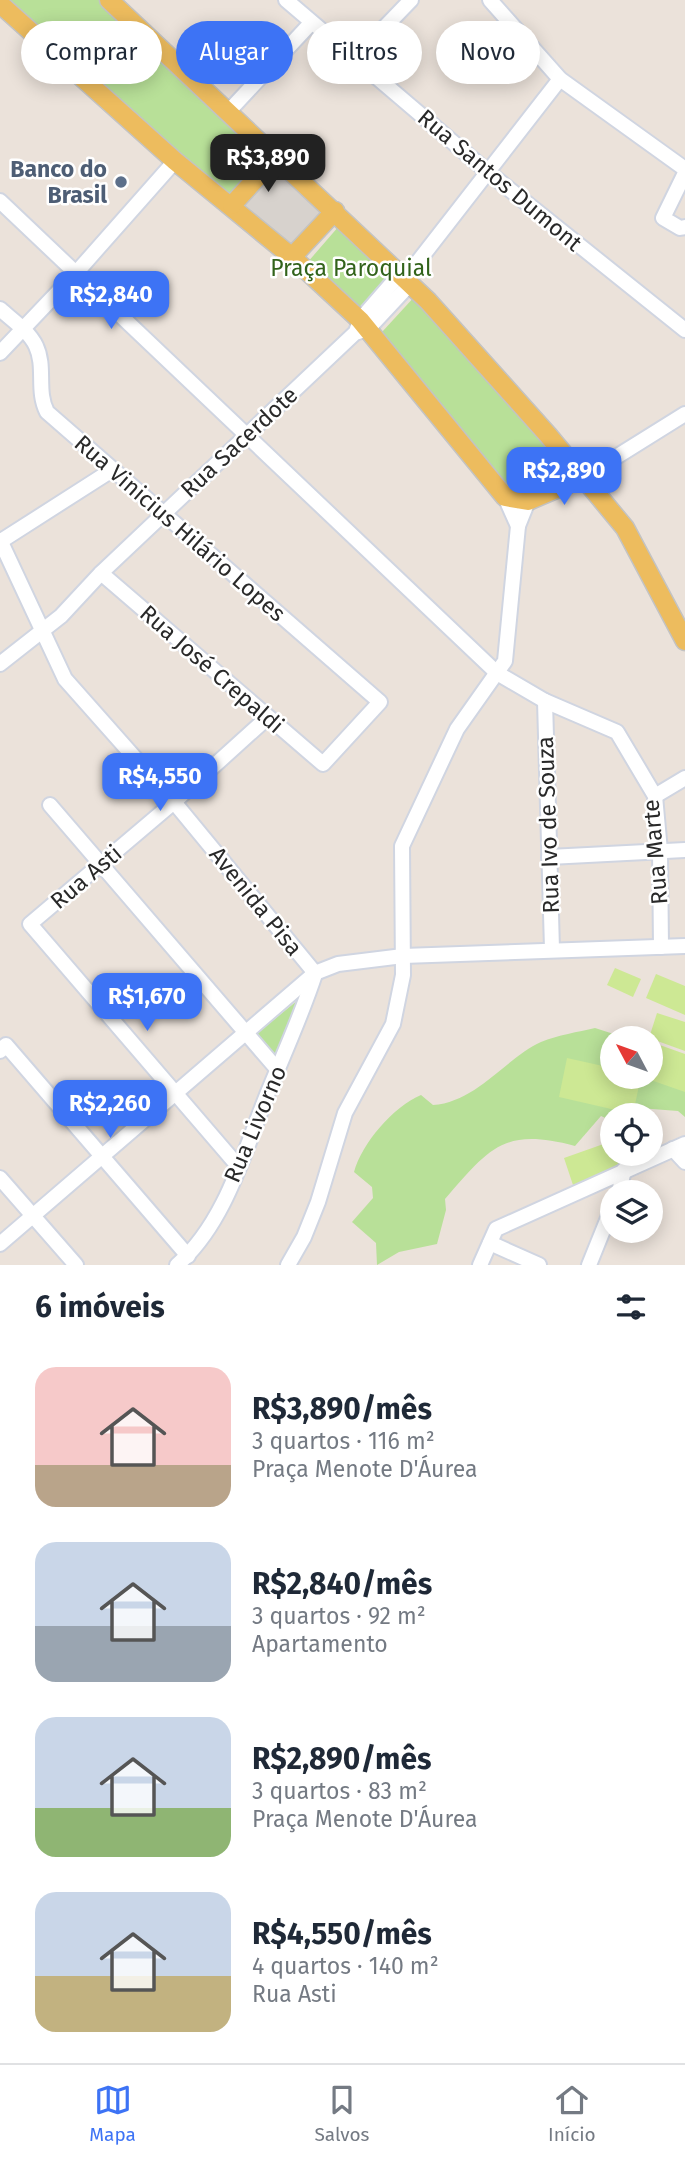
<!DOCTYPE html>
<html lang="pt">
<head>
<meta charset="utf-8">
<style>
  body { margin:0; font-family:"Fira Sans",sans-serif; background:#f2f2f3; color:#1f2937; height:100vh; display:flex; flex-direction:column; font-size:26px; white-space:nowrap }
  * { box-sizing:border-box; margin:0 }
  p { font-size:23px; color:#747a83 }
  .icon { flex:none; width:38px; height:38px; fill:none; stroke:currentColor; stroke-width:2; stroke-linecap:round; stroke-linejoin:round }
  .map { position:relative; height:1265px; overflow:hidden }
  .drawer { display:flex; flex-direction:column; background:#fff; flex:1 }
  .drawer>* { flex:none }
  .top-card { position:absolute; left:21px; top:21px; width:644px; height:63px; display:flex; gap:14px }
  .needle { width:46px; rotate:311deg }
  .tools { position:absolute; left:600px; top:1026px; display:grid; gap:14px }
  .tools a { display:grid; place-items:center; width:63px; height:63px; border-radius:50%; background:#fff; box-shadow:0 4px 18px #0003; font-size:35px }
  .price { position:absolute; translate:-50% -60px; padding:0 16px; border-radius:14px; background:#3d73f5; color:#fff; font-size:23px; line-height:46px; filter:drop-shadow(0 2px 4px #0008) }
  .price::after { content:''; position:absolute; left:50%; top:42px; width:21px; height:16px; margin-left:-10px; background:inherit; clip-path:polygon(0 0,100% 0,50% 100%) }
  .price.active { background:#222; color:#fff }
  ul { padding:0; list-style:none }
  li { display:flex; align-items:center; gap:21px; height:175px; padding:0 35px }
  li span { display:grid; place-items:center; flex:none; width:196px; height:140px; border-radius:21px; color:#555 }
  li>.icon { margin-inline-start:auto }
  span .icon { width:84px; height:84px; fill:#fffc; stroke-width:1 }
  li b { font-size:30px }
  h2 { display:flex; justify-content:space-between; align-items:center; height:84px; padding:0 35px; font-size:30px }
  .chip { padding:0 24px; border-radius:32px; background:#fff; box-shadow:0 4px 18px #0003; font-size:24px; line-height:63px }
  .chip.active { background:#3d73f5; color:#fff }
  .tabs { display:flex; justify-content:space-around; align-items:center; height:98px; border-top:2px solid #e0e1e3; background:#fff; font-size:19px; color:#747a83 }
  .tabs a { display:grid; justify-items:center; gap:4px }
  .tabs .active { color:#3d73f5 }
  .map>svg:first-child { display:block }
</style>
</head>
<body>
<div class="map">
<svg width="685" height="1265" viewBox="0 0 685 1265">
  <rect width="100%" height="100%" fill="#ebe2da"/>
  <!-- green -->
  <g fill="#b8e098">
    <polygon points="1,0 103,0 266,157 232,196 226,195"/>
    <polygon points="339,226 395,275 362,312 307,263"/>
    <polygon points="416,295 567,469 517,497 382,332"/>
    <polygon points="303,996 276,1061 255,1035"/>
    <path d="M595,1028L626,1038H612V1076H651V1053L685,1077V1117L678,1111L639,1108L633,1115H612V1121L601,1116L575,1146C503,1127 490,1148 445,1199L446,1210L437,1244L399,1252L377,1265L376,1243L352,1222L373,1198L372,1187L354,1172C362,1143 393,1107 421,1095L433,1105C477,1102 507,1057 541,1042C558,1035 578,1032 595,1028Z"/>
  </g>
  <!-- pitch -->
  <g fill="#cde894">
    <polygon points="615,968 641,979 633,997 607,985"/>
    <polygon points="656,974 685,986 685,1015 646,998"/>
    <polygon points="657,1013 685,1022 685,1051 649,1038"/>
    <polygon points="657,1044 685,1054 685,1092 645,1078 651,1076 651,1062"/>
    <polygon points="567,1058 612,1068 612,1076 641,1076 633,1114 559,1097"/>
    <polygon points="612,1141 612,1153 626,1153 630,1165 573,1185 564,1158"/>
  </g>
  <!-- plaza -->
  <polygon fill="#d7d2cd" points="272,166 324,212 292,248 240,203"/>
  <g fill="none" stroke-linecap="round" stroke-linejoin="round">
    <!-- minor casing -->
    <g stroke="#d0d5e1" stroke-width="18">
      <g id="minor">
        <polyline points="286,0 489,173 685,330"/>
        <polyline points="490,0 560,79 685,169"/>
        <polyline points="353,60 411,0"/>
        <polyline points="229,111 311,23"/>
        <polyline points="685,173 663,218 680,228 685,227"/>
        <polyline points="0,201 497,673 545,701 617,732 655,796 660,851 661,947"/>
        <path d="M0,309C12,320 29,331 36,346C46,367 36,391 47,412L380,702L323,764L101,573"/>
        <polyline points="357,329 360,320 400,274 410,272 560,79"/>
        <polyline points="0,353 76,273 175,161"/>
        <polyline points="584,477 685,414"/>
        <polyline points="505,497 518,526"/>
        <polyline points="0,540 65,679 174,802 315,973"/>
        <polyline points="1,541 112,470"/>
        <polyline points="0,664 61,616 101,573 355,333 368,329 410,284 410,277"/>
        <polyline points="545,701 552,949"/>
        <polyline points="655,796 685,778"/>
        <polyline points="50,805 277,1069"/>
        <polyline points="549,857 685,850"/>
        <polyline points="0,1051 6,1045 188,1256"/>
        <polyline points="673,1149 685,1162"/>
        <polyline points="238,1166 30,924 174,802 267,718"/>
        <polyline points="0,1178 76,1265"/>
        <polyline points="619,1192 624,1170"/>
        <polyline points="490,1243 539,1265"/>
        <polyline points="0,1244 315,973 338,964 403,956 685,946"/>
        <path d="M177,1265C226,1223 245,1148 269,1090C285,1051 302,1014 315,974"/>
        <polyline points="288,1265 304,1237 318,1202 345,1113 393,1024 403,975 402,846 457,729 505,661 518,526 528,501"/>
        <polyline points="480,1265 496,1229 685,1144"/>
        <polyline points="589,1265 612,1208"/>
      </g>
    </g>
    <!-- major casing -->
    <g stroke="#c3c3c3" stroke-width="21">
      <g id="major">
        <polyline points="109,0 428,301 548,435 625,528 685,641"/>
        <polyline points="0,4 175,161 292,257 360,320 505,497 528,501 584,477"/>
        <polyline points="232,205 276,157"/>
        <polyline points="292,257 335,211"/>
      </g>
    </g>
    <!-- minor -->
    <use href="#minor" stroke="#fff" stroke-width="14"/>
    <!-- major -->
    <use href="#major" stroke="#edbc5e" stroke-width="18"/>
  </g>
  <!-- markers -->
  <circle fill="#5c6f8a" stroke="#fff" stroke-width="2.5" cx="121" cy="182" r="7"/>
  <g text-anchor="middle" stroke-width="5" stroke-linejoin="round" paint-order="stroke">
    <!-- service labels -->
    <g font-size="23" font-weight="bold" fill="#4e5e75" stroke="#fff" text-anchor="end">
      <text x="107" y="177">Banco do<tspan x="107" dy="26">Brasil</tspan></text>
    </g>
    <!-- street labels -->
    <g font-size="23" fill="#292929" stroke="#fff">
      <text transform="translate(500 180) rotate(40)" y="8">Rua Santos Dumont</text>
      <text transform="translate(239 442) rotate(-43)" y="8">Rua Sacerdote</text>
      <text transform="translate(180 528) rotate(41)" y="8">Rua Vinicius Hilário Lopes</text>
      <text transform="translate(212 669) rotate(41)" y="8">Rua José Crepaldi</text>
      <text transform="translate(548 825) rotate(-92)" y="8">Rua Ivo de Souza</text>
      <text transform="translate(655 852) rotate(-95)" y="8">Rua Marte</text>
      <text transform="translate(86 877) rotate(-40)" y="8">Rua Asti</text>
      <text transform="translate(256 901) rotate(51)" y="8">Avenida Pisa</text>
      <text transform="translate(255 1124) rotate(-67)" y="8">Rua Livorno</text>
    </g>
    <!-- park labels -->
    <g font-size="23" fill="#32631b" stroke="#fff">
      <text x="351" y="276">Praça Paroquial</text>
    </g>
  </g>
</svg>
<div class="tools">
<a><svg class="needle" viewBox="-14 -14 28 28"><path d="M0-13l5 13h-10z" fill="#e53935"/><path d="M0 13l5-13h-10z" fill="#747a83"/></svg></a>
<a><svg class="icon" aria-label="locate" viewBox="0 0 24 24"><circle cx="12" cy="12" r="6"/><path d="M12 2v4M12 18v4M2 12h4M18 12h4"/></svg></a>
<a><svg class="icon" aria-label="layers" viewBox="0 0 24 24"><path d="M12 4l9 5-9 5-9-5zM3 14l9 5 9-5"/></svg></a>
</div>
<b class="price active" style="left:268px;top:194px">R$3,890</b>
<b class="price" style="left:111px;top:331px">R$2,840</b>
<b class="price" style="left:564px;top:507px">R$2,890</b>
<b class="price" style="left:160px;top:813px">R$4,550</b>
<b class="price" style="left:147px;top:1033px">R$1,670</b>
<b class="price" style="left:110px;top:1140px">R$2,260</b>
<div class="top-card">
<a class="chip">Comprar</a>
<a class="chip active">Alugar</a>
<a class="chip">Filtros</a>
<a class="chip">Novo</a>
</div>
</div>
<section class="drawer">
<h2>6 imóveis<svg class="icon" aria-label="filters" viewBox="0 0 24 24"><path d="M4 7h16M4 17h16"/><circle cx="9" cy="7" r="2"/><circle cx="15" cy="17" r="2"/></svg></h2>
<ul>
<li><span style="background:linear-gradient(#f6c9c9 70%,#b9a48a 0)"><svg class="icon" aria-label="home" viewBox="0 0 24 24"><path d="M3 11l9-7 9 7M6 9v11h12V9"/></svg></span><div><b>R$3,890/mês</b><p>3 quartos · 116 m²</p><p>Praça Menote D'Áurea</p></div></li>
<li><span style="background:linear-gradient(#c9d6e8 60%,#9aa5b1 0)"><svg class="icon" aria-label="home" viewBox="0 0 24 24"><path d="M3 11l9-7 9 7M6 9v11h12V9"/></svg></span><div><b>R$2,840/mês</b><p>3 quartos · 92 m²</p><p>Apartamento</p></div></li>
<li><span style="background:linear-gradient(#c9d6e8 65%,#8fb573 0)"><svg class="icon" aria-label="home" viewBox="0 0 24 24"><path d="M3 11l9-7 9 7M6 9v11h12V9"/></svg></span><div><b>R$2,890/mês</b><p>3 quartos · 83 m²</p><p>Praça Menote D'Áurea</p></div></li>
<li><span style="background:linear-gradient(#c9d6e8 60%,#c2b280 0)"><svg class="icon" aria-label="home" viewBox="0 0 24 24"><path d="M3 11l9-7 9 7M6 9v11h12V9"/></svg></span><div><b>R$4,550/mês</b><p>4 quartos · 140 m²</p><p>Rua Asti</p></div></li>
</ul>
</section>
<nav class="tabs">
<a class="active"><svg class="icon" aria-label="map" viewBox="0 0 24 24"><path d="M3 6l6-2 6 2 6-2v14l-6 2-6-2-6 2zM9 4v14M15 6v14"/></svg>Mapa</a>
<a><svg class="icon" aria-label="saved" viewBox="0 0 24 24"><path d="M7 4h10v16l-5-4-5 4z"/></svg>Salvos</a>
<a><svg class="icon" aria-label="home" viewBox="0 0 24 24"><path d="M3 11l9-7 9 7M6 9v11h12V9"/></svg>Início</a>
</nav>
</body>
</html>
